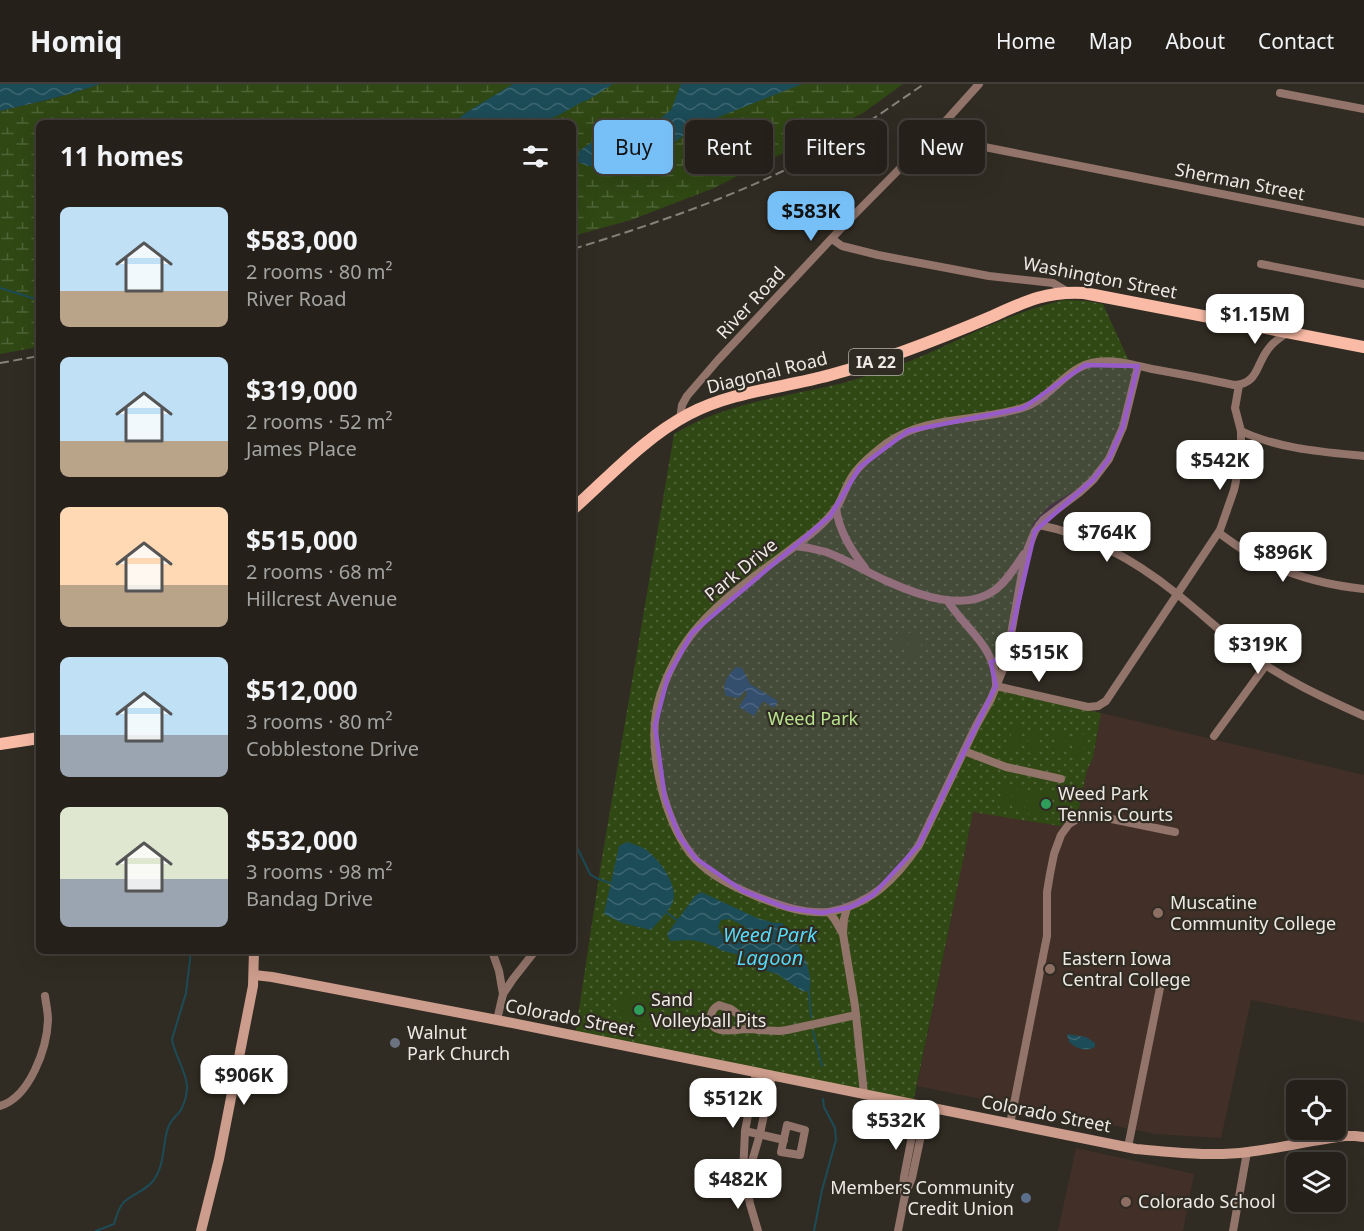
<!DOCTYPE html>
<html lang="en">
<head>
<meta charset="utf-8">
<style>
  body { margin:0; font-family:"Noto Sans",sans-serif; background:#2d2923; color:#f1f3f6; height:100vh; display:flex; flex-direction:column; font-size:22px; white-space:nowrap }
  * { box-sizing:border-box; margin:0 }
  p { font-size:20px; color:#a3a3a2 }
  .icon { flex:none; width:33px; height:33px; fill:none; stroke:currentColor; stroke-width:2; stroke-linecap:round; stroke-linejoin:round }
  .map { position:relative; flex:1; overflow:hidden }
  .panel { position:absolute; left:36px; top:36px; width:540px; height:834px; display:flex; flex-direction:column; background:#25211a; border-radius:9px; box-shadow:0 6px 24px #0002,0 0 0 2px #423e39 }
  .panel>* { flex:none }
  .top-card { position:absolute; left:594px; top:36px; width:570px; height:54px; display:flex; gap:12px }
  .buttons { position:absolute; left:1286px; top:996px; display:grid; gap:12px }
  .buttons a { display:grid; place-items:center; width:60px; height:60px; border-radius:9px; background:#25211a; box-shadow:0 6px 24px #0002,0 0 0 2px #423e39; font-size:30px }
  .price { position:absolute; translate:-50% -51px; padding:0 14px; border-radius:12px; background:#fff; color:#222; font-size:20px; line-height:39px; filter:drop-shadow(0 2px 3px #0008) }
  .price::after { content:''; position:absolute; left:50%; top:36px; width:18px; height:14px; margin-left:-9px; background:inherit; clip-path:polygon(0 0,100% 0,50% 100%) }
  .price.active { background:#77bff7; color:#111 }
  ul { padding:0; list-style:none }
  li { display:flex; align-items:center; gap:18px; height:150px; padding:0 24px }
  li span { display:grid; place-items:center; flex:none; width:168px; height:120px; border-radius:9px; color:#555 }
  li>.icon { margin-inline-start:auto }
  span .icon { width:72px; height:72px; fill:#fffc; stroke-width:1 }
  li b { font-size:26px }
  h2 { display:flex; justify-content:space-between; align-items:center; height:72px; padding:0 24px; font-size:26px }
  .chip { padding:0 21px; border-radius:9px; background:#25211a; box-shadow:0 6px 24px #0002,0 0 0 2px #423e39; font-size:21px; line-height:54px }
  .chip.active { background:#77bff7; color:#111 }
  header { display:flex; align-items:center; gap:36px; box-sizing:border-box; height:84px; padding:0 30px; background:#25211a; border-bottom:2px solid #423e39 }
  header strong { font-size:28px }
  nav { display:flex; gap:33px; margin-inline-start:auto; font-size:21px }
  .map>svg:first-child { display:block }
</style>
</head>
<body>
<header>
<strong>Homiq</strong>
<nav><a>Home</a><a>Map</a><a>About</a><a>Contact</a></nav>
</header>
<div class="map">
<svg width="1364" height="1147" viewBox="0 0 1364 1147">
  <defs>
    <pattern id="grass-dots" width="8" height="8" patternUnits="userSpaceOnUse" patternTransform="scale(1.5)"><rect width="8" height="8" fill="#304814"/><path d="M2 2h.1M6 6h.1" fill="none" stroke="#4e6336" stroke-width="1.8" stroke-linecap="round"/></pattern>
    <pattern id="wetland-marsh" width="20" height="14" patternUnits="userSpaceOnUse" patternTransform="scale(1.5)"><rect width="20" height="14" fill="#304814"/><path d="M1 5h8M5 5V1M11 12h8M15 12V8" fill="none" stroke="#4e6336"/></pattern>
    <pattern id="water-waves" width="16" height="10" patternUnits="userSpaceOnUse" patternTransform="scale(1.5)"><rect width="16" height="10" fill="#1c4c58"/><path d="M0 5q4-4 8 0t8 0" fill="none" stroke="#3d6670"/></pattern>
  </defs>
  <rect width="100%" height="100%" fill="#312c23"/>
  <!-- education -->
  <g fill="#423028">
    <polygon points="1101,629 1364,691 1364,938 1251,916 1221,1054 1156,1050 917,1002 973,727 1060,742 1078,730 1087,686 1093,674"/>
    <polygon points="1076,1064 1194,1090 1183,1147 1058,1147"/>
  </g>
  <!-- grass -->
  <path fill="url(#grass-dots)" d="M1064,216L1086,217L1103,220L1134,288L1120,347L1105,376L1084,401L1050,421L1033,439L996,604L1001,607L1101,629L1093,674L1087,686L1078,730L1060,742L973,728L913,1019L575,952L600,786L674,350C725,319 783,313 839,300C855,296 871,290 887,285C917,276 946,261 975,248C1003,235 1034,223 1064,216Z"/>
  <!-- wetland -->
  <path fill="url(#wetland-marsh)" d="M100,0H903L863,29L714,104L631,136L573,152V39H39V263L0,270V27C34,19 67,12 100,0Z"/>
  <!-- garden -->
  <g fill="#304814">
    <polygon points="901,544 911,550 898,570 888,564"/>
    <polygon points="914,552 923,558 911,578 901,572"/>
    <polygon points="1013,641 1023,643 1018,667 1008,665"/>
    <polygon points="1031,645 1041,647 1036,670 1026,668"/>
    <polygon points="1058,646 1068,648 1064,670 1053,668"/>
    <polygon points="1076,649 1086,651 1082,674 1071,672"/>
    <polygon points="1004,699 1014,701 1009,725 999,723"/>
    <polygon points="1017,702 1027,704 1023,728 1012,726"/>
    <polygon points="1030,705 1040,707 1036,731 1026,729"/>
    <polygon points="1043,707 1053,709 1049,733 1039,731"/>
    <path d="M628,913L656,916C662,922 659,930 658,938C647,942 629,940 620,933L619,924L621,917Z"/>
  </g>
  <!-- water -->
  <g fill="url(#water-waves)" fill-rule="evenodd">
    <path d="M0,0H100C67,12 34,19 0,27Z"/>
    <polygon points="513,0 613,0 588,16 582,18 559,31 539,39 452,39 467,28"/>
    <polygon points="681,0 802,0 706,38 684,51 671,61 667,74 655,85 642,86 588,82 578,78 579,67 606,49 627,41 657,37 671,26"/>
    <path d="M736,583L742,584L750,600L778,617L774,624L763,617L754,632L739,623L747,610L745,606L739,614L726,612C721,600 728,591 736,583Z"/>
    <path d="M627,758C633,760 640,762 645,765C658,774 681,803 672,820C667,829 658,838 651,846L622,839L604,830L619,762Z"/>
    <path d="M701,808L757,834L775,839H782C796,852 816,889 809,908L802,907L777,890L767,887L743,872L720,866L716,863L702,858L690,856L670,857L667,850L695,812ZM730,835L744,842L750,850L748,860H745L735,855L723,852L718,843L721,836Z"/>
    <path d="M1067,950L1086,953L1095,959V963C1086,968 1077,965 1069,958Z"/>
  </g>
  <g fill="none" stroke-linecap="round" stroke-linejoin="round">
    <!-- stream -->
    <g stroke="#1c4c58" stroke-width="2">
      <polyline points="0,204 39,216"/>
      <polyline points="573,755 590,790 596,794 610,799"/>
      <polyline points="666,828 677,836"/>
      <polyline points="809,908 811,933"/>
      <polyline points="813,947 822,982"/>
      <path d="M96,1147L114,1140C116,1133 119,1124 123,1119C132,1110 144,1108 153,1097C165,1082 162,1062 168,1044C171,1035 176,1033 181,1026C184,1020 187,1010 187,1003C187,988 174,971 172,955L186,909L191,867"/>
      <polyline points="814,1147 822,1106 836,1056 835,1044 824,1023 823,1015"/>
    </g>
    <!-- street -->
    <g stroke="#92746a" stroke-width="8">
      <polyline points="1280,9 1364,25"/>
      <polyline points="934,50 949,56 1364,138"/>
      <polyline points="832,155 842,162 878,171 989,192 1053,199 1068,208"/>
      <polyline points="1261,180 1364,200"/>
      <polyline points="680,335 682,321 687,312 718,276 848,137 934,50 979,0"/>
      <path d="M1241,347C1279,365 1323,368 1364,372"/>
      <path d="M836,424C839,447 851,466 865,484"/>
      <path d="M1039,441C1091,451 1136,477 1177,510C1201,529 1223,550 1247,568C1282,595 1324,614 1364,632"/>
      <path d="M1219,449C1229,456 1239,464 1250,470C1285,490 1324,501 1364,505"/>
      <path d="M795,462C806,463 816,465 826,468C848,476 868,489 889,498C920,512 965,528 995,506C1007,497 1015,483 1024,470"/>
      <path d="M947,516C965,545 997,563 996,602L1088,623L1098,622L1106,617L1220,446L1234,406L1241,374V347L1235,324L1239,301"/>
      <polyline points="1214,652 1266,581"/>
      <polyline points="964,667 1006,683 1061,695"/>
      <path d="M829,828C871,820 895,796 919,761L976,642L991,615L1002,588L1009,561L1024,478L1028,464L1035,447L1043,436L1080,408L1093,396L1109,375L1123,343L1138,282"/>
      <polyline points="843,849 844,835 847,824"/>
      <polyline points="492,867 499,887 503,910"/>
      <path d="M719,921L731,925L759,946C754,945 749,945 745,945C734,946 708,952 711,931C712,926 715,923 719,921Z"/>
      <polyline points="497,936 503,910 513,895 535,867"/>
      <polyline points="759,946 779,947 787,946 856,931"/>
      <polyline points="756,989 745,1047 743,1091 746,1098 750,1120 758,1147"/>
      <path d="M864,1010L855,922L843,850L835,836L829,828C804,830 781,822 758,813C736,804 714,794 696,776C666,743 649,673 656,629C659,610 668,589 678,571C703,524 762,488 803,456C815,447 828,436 837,423C843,413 846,401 853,391C862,378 875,368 887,359C926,331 978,338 1022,324C1050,316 1066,282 1096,278C1115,275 1134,281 1152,285C1180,290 1207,295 1234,301C1259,300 1256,279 1269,264C1274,257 1281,253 1288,248"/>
      <path d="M0,1022C30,1013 47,964 48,936C48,928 46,920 45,912"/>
      <polyline points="1010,1040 1047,852 1047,808 1050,790 1054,770 1061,751 1069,740 1077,735 1092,731 1175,748"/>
      <polygon points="787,1041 805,1046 800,1071 781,1068"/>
      <polyline points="745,1047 784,1056"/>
      <polyline points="1128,1063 1160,904"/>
      <polyline points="746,1098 760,1050 772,992"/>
      <polyline points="905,1111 903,1104 904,1093 918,1021"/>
      <polyline points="898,1147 905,1111 912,1094 927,1023"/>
      <polyline points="1233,1147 1247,1068"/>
    </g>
    <!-- secondary -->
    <g stroke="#cc9c8c" stroke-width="10">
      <path d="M254,891L272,893L497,936L1136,1065C1174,1068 1211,1073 1248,1068C1281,1064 1313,1056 1345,1052H1355L1364,1053"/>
      <polyline points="201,1147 219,1075 253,902 254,867"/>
    </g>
    <!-- primary -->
    <g stroke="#f9bba6" stroke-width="12">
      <path d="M573,425C610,392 645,353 689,330C733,307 783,304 830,291C886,276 939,255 993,232C1026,217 1047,207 1084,209L1364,263"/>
      <polyline points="0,660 39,654"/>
    </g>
    <!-- rail -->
    <g stroke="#86827b" stroke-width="2" stroke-dasharray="9 4.5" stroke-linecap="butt">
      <path d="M573,165C645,143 716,119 783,87C833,63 879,31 924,0"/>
      <polyline points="0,279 39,272"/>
    </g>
  </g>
  <!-- marked area -->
  <path fill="#985cc8" fill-opacity="0.2" stroke="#985cc8" stroke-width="4.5" stroke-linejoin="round" d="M1085,281L1138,282L1123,343L1109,375L1093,396L1035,447L1006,572L991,578L996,602L919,761L873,811L851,823L822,829L787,824L743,807L695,774L679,752L665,715L655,642L668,592L692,549L830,432L860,383L908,347L1023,324Z"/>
  <!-- markers -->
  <g fill="#2e9e5b" stroke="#312c23" stroke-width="2">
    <circle cx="1046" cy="720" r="6"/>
    <circle cx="639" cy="926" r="6"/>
  </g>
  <g fill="#8d6e63" stroke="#312c23" stroke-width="2">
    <circle cx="1158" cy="829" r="6"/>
    <circle cx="1050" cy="885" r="6"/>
    <circle cx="1126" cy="1118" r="6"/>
  </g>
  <circle fill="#6b7280" stroke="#312c23" stroke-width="2" cx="395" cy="959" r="6"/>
  <circle fill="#5c6f8a" stroke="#312c23" stroke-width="2" cx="1026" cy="1114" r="6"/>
  <g text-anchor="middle" stroke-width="4.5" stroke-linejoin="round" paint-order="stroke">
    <!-- shield labels -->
    <rect fill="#312c23" stroke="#b5b1aa" stroke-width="1.5" x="849" y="265" width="54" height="26" rx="4.5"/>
    <g font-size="16" font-weight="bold" fill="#edeae4">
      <text x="876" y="284">IA 22</text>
    </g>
    <!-- street labels -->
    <g font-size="18" fill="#edeae4" stroke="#312c23">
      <text transform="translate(1240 98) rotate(11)" y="6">Sherman Street</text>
      <text transform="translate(1100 194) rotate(11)" y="6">Washington Street</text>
      <text transform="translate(751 219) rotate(-47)" y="6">River Road</text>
      <text transform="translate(767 289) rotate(-14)" y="6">Diagonal Road</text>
      <text transform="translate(741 486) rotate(-39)" y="6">Park Drive</text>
      <text transform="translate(570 934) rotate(11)" y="6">Colorado Street</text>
      <text transform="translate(1046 1030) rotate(11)" y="6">Colorado Street</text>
    </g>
    <!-- park labels -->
    <g font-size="18" fill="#b8e48e" stroke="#312c23">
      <text x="813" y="641">Weed Park</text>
    </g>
    <!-- poi labels -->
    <g font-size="18" fill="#edeae4" stroke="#312c23" text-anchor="start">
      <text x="1058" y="716">Weed Park<tspan x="1058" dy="21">Tennis Courts</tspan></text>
      <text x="1170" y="825">Muscatine<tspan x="1170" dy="21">Community College</tspan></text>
      <text x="1062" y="881">Eastern Iowa<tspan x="1062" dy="21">Central College</tspan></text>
      <text x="651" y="922">Sand<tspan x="651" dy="21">Volleyball Pits</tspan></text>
      <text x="407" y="955">Walnut<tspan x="407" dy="21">Park Church</tspan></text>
      <text x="1014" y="1110" text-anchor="end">Members Community<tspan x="1014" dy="21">Credit Union</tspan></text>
      <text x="1138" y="1124">Colorado School</text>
    </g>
    <!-- water labels -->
    <g font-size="20" font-style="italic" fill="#56d9f9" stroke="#312c23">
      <text x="770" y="858">Weed Park<tspan x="770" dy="23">Lagoon</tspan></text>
    </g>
  </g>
</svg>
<div class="buttons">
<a><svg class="icon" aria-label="locate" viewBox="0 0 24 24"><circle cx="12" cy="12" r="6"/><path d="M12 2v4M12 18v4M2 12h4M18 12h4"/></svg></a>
<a><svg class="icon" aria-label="layers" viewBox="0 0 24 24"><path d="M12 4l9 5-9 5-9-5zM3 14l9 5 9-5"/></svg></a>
</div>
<b class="price active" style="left:811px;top:158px">$583K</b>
<b class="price" style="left:1255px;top:261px">$1.15M</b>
<b class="price" style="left:1220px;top:407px">$542K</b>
<b class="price" style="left:1107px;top:479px">$764K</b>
<b class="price" style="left:1283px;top:499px">$896K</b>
<b class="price" style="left:1258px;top:591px">$319K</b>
<b class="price" style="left:1039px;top:599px">$515K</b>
<b class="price" style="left:244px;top:1022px">$906K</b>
<b class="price" style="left:733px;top:1045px">$512K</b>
<b class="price" style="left:896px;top:1067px">$532K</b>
<b class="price" style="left:738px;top:1126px">$482K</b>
<div class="top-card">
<a class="chip active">Buy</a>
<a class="chip">Rent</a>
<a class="chip">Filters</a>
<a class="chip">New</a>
</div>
<section class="panel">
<h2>11 homes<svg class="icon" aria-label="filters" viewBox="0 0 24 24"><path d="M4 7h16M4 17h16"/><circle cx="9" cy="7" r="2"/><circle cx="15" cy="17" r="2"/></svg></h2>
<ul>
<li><span style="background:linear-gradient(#bfe0f5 70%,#b9a48a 0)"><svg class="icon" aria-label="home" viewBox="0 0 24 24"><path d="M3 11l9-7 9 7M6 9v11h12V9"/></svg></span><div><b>$583,000</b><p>2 rooms · 80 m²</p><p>River Road</p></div></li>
<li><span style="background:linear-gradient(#bfe0f5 70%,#b9a48a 0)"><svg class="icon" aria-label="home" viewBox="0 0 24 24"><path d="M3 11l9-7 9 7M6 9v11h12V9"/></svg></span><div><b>$319,000</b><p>2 rooms · 52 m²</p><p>James Place</p></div></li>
<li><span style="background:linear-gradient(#ffd9b3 65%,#b9a48a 0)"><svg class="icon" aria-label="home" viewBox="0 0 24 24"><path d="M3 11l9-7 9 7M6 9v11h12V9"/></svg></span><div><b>$515,000</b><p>2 rooms · 68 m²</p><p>Hillcrest Avenue</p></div></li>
<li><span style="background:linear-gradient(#bfe0f5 65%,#9aa5b1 0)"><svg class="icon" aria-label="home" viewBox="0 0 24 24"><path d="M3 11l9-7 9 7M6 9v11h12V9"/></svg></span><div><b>$512,000</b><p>3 rooms · 80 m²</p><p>Cobblestone Drive</p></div></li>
<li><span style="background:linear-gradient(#dfe7d0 60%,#9aa5b1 0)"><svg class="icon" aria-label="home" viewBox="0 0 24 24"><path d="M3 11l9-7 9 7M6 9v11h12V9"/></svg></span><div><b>$532,000</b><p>3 rooms · 98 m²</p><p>Bandag Drive</p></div></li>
</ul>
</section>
</div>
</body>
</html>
